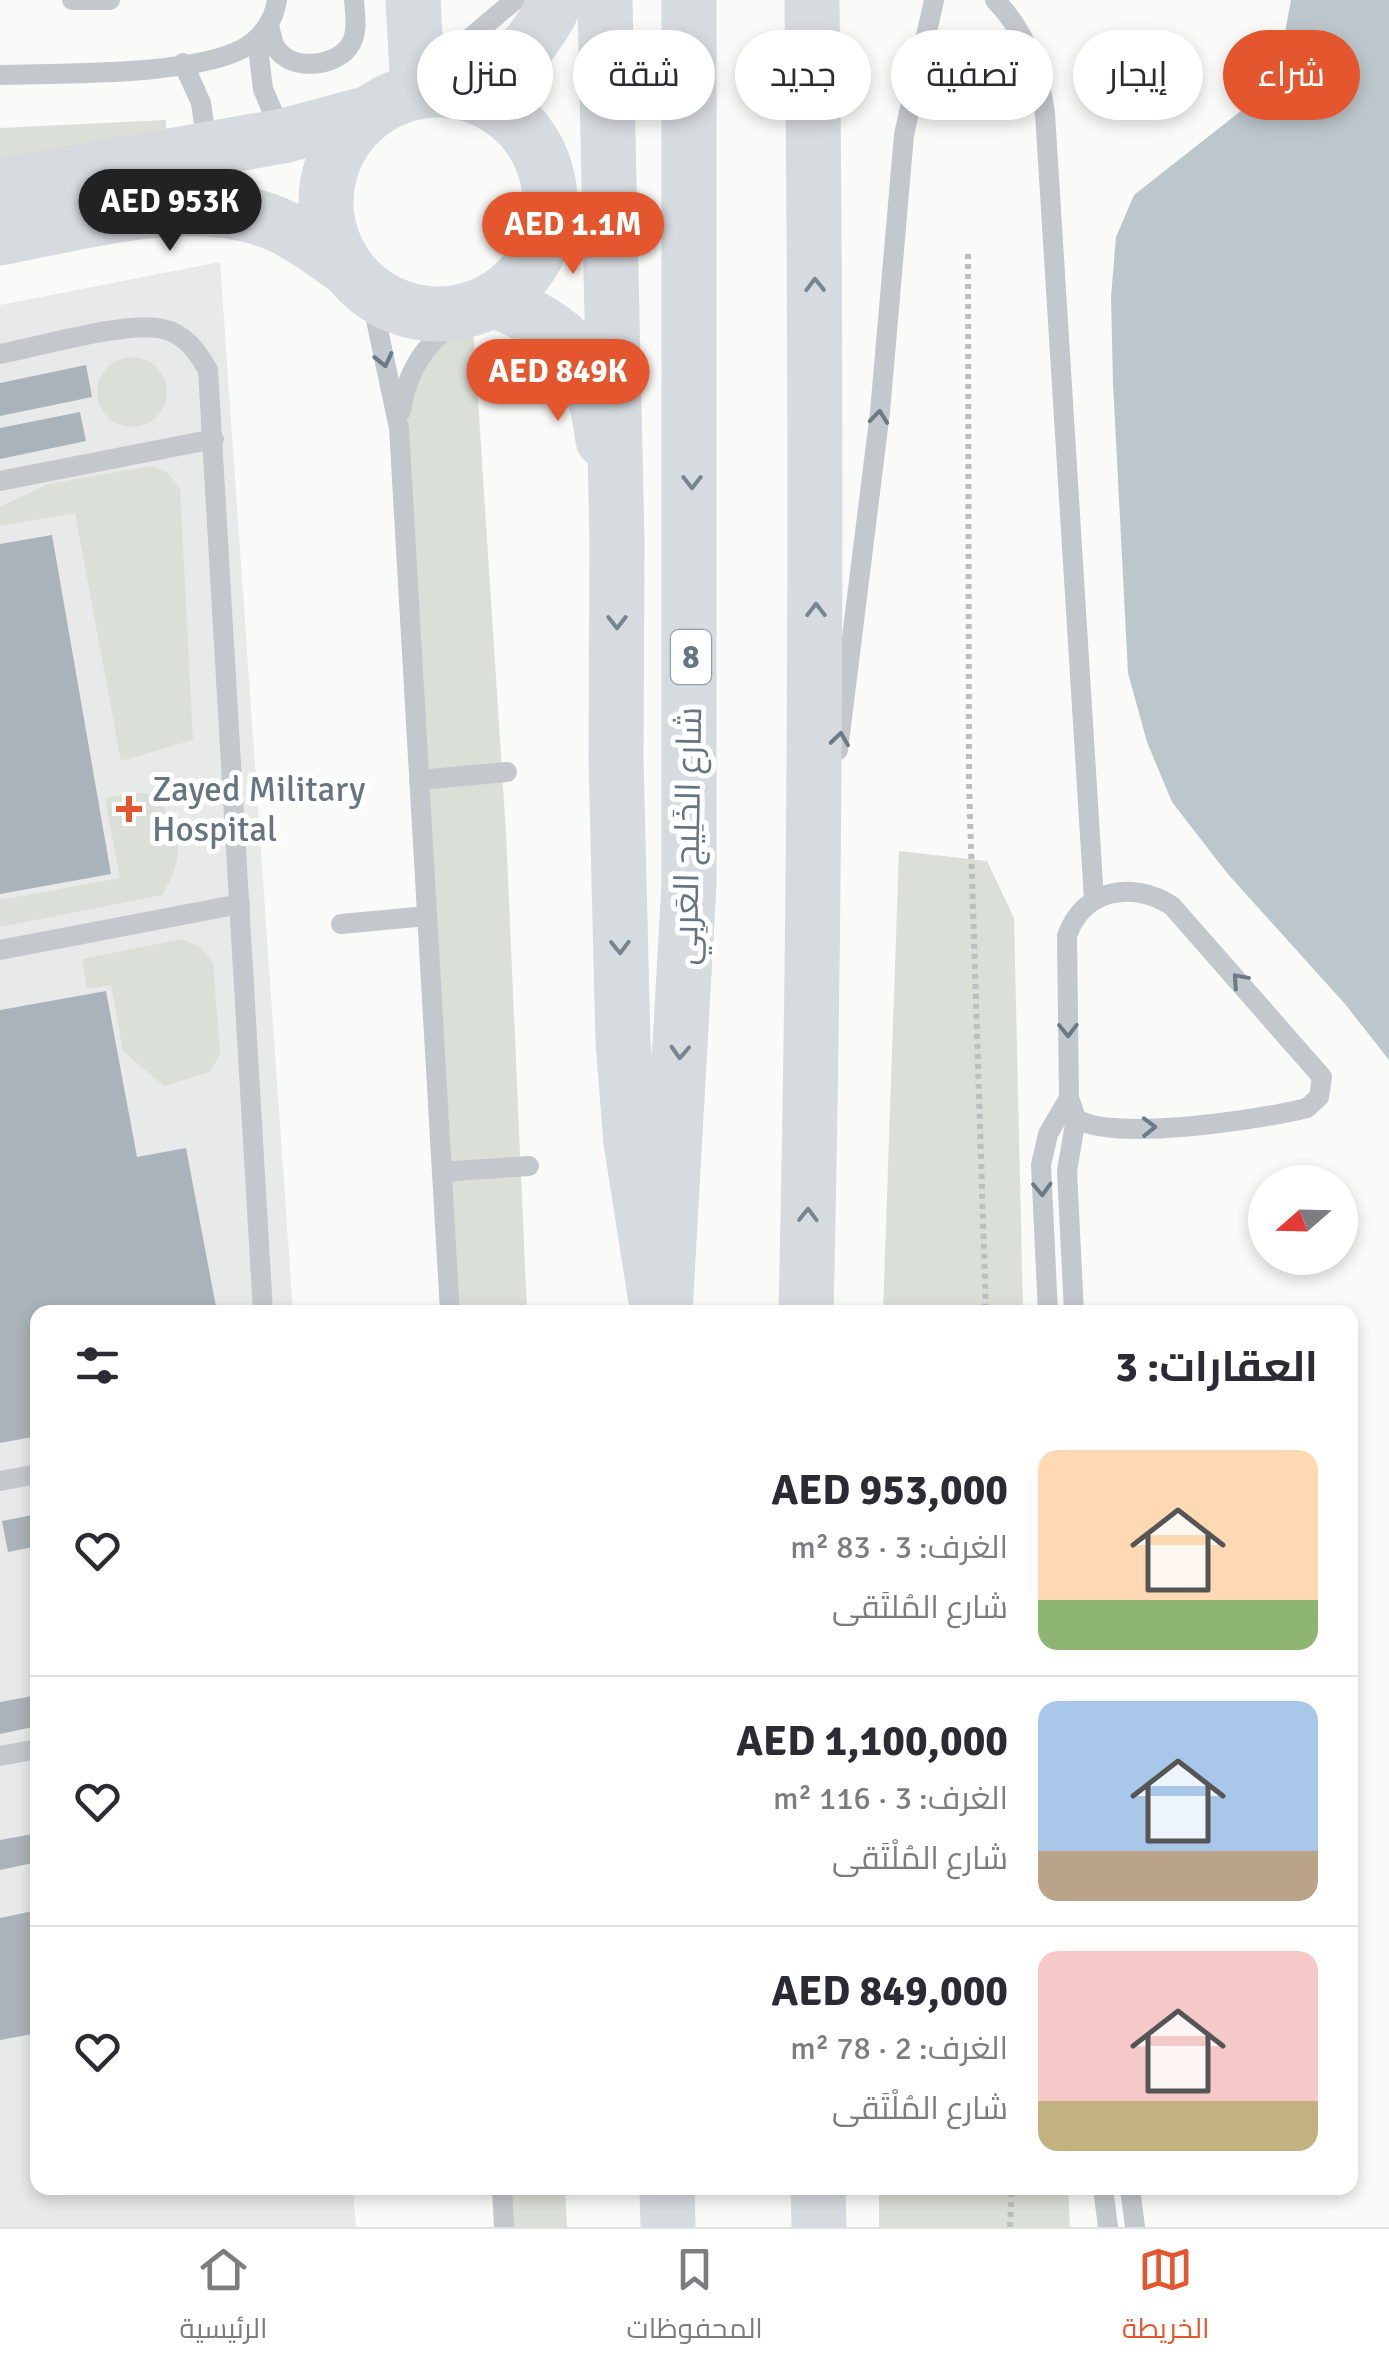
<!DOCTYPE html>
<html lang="ar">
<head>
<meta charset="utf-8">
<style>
  body { margin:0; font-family:Signika,Cairo,sans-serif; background:#f2f2f3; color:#2b2b33; direction:rtl; height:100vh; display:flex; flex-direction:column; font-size:38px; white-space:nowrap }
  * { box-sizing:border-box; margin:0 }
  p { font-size:32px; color:#7c7c81 }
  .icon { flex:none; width:55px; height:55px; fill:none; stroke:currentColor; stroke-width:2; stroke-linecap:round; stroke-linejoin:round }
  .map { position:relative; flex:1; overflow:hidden; direction:ltr }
  .panel { position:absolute; left:30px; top:1305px; width:1328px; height:890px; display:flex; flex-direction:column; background:#fff; border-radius:20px; box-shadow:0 5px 15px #0003; direction:rtl }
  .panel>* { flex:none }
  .hud { position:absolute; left:30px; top:30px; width:1330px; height:90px; direction:rtl; display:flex; gap:20px }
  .needle { width:65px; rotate:250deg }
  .fabs { position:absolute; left:1248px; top:1165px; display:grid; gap:20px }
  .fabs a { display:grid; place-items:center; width:110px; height:110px; border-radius:50%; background:#fff; box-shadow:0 5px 15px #0003; font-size:50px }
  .price { position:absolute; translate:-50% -85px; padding:0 22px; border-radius:35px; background:#e4572e; color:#fff; font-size:32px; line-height:65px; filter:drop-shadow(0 2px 5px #0008) }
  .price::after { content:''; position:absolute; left:50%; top:60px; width:30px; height:22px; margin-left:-15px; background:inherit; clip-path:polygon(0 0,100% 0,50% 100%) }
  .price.on { background:#222; color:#fff }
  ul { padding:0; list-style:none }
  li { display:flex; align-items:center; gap:30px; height:250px; padding:0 40px }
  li+li { border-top:2px solid #e1e1e2 }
  li span { display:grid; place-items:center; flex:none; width:280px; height:200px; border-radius:20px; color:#555 }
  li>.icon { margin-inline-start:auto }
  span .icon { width:120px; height:120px; fill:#fffc; stroke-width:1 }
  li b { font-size:42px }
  h2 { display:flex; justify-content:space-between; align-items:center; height:120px; padding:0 40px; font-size:42px }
  .pill { padding:0 35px; border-radius:45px; background:#fff; box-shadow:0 5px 15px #0003; font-size:35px; line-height:90px }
  .pill.on { background:#e4572e; color:#fff }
  .dock { display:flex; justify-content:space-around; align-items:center; height:140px; border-top:2px solid #e1e1e2; background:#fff; font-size:28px; color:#7c7c81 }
  .dock a { display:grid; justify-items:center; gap:5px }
  .dock .on { color:#e4572e }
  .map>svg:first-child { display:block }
</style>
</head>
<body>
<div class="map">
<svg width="1389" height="2227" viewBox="0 0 1389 2227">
  <rect width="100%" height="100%" fill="#fafaf8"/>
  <!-- built -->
  <polygon fill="#e8e9e9" points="220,262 293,1312 38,1312 38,2188 353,2188 356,2227 0,2227 0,305"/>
  <!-- green -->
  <g fill="#dadfd7">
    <polygon points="166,120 166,136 0,166 0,128"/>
    <polygon points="462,325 474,338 506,833 527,1312 460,1312 407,408 424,341"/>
    <circle cx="132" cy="392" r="35"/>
    <polygon points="152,466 167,472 180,488 193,740 121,761 75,513 0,526 0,507 48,484"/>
    <path d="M135,793L152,794C184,827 186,856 162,895L0,927V900L120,878L105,798Z"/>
    <polygon points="899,851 987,861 1014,918 1023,1312 883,1312"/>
    <polygon points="182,939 200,947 213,963 220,1053 210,1072 164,1086 123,1051 111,985 87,989 82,959"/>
    <polygon points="511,2188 565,2188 567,2227 513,2227"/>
    <polygon points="879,2188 1068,2188 1070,2227 879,2227"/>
  </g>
  <!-- water -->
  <polygon fill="#bbc7cb" points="1291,0 1389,0 1389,1060 1345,1004 1227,873 1172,802 1147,742 1128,673 1113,383 1111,297 1116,237 1134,195 1251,103 1280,59"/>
  <!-- building -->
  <g fill="#aab3b9">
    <polygon points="86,365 92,397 0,416 0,383"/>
    <polygon points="80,412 86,441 0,459 0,428"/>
    <polygon points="52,535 111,874 0,894 0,544"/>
    <polygon points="106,991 137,1157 186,1148 217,1312 38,1312 38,1436 0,1443 0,1010"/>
    <polygon points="38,1514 38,1546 8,1552 2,1521"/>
    <polygon points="38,1695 38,1726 0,1734 0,1702"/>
    <polygon points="38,1833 38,1862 0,1870 0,1840"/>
    <polygon points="38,1910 38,2033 0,2040 0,1918"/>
  </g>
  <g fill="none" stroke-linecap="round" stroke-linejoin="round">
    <!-- path -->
    <g stroke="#bbbfc2" stroke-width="6" stroke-dasharray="5 5" stroke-linecap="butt">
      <polyline points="968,254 969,785 986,1312"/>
      <polyline points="1010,2227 1012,2188"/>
    </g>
    <!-- lane -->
    <g stroke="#c3c8cc" stroke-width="20">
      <polyline points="72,0 110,0"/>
      <path d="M995,0C1026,32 1039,70 1045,113L1094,900"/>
      <path d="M269,25C271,32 272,42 276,48C291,71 333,67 348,48C359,35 355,15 354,0"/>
      <polyline points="257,39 263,89 282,134"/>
      <polyline points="421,59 470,38 515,0"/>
      <polyline points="183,63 201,103 207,146"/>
      <path d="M0,75C61,73 190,76 242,49C261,39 274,21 277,0"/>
      <polyline points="370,292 399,428 450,1312"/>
      <path d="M0,354C38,347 129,320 163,329C185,334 197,351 208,370L263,1312"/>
      <path d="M401,411C407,366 431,337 468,312"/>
      <polyline points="0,481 214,439"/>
      <polyline points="838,750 880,412 904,135 934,0"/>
      <polyline points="419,780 507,772"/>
      <polyline points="341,924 427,916"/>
      <polyline points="0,950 240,904"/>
      <polyline points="442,1172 529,1166"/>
      <path d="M1048,1312L1041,1165L1048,1134L1069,1098L1067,936C1083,889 1133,880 1172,906L1322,1077L1319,1097L1307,1108C1264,1119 1110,1143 1076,1118L1069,1098"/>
      <polyline points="1074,1312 1067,1171 1076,1118"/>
      <polyline points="0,1481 38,1474"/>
      <polyline points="0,1756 38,1749"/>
      <polyline points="502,2188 504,2227"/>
      <polyline points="1103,2188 1108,2227"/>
      <polyline points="1130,2188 1135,2227"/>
    </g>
    <!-- secondary -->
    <g stroke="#d6dbdf" stroke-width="55">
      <polyline points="413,0 418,90"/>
      <circle cx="438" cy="202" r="112"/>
      <path d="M479,97C509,68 540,38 556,0"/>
      <polyline points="0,186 283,136 369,113"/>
      <path d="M0,238C85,222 199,188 281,226C304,237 325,253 346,268"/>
      <path d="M494,300C574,333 591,354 603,440"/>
    </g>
    <!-- primary -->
    <polyline stroke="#d6dbdf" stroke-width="55" points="605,0 617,542 616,759 623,1042 631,1142 655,1295"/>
    <!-- highway -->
    <g stroke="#d6dbdf" stroke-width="55">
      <polyline points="665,1312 689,884 689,0"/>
      <path d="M806,1312C816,875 817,438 812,0"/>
      <polyline points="667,2188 668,2227"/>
      <polyline points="818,2188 819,2227"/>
    </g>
  </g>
  <!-- one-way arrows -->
  <defs><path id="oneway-chevron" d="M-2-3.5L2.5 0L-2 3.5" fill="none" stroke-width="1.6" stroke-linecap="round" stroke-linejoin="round" transform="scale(2.5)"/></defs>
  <g stroke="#768591">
    <use href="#oneway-chevron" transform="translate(815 285) rotate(-91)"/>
    <use href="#oneway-chevron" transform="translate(692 482) rotate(90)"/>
    <use href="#oneway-chevron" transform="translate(816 610) rotate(-90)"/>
    <use href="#oneway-chevron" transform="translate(617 622) rotate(90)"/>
    <use href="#oneway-chevron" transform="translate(620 947) rotate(89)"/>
    <use href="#oneway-chevron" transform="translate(680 1052) rotate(93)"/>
    <use href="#oneway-chevron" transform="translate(808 1215) rotate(-89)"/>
  </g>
  <g stroke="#6a7a87">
    <use href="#oneway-chevron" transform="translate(384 360) rotate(77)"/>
    <use href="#oneway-chevron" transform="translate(879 417) rotate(-84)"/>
    <use href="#oneway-chevron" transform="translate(840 739) rotate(-82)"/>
    <use href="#oneway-chevron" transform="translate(1239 980) rotate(-132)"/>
    <use href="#oneway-chevron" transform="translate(1068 1030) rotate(89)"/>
    <use href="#oneway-chevron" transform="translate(1149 1127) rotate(-1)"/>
    <use href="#oneway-chevron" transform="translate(1042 1189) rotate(88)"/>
  </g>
  <!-- markers -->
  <path fill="#e4572e" stroke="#fff" stroke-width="4" d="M124 794h10v10h10v10h-10v10h-10v-10h-10v-10h10z"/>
  <g text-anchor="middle" stroke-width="10" stroke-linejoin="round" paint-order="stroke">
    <!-- shield labels -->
    <rect fill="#fff" stroke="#939fa8" stroke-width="2.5" x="671" y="630" width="40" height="54" rx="8"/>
    <g font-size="32" font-weight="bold" fill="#657683">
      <text x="691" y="668">8</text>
    </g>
    <!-- poi labels -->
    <g font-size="35" fill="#657683" stroke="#fff" text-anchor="start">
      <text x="152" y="801">Zayed Military<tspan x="152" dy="40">Hospital</tspan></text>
    </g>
    <!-- street labels -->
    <g font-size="35" fill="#657683" stroke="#fff">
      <text transform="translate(687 836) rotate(-89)" y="12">شارع الخَلِيج العَربِي</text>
    </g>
  </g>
</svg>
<div class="fabs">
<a><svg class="needle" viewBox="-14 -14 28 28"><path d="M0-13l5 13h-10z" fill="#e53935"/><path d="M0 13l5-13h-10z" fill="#7c7c81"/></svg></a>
</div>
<b class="price on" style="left:170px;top:254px">AED 953K</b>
<b class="price" style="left:573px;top:277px">AED 1.1M</b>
<b class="price" style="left:558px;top:424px">AED 849K</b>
<div class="hud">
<a class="pill on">شراء</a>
<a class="pill">إيجار</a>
<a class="pill">تصفية</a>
<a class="pill">جديد</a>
<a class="pill">شقة</a>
<a class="pill">منزل</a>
</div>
<section class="panel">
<h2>العقارات: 3<svg class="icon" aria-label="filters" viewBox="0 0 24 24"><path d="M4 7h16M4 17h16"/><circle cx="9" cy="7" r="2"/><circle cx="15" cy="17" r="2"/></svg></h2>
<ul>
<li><span style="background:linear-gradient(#ffd9b3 75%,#8fb573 0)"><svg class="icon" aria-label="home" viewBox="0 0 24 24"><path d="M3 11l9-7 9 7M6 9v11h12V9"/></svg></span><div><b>AED 953,000</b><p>الغرف: 3 · 83 m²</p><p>شارع المُلتَقى</p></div><svg class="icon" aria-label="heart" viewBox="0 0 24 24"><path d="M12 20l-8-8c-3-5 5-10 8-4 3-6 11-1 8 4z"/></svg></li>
<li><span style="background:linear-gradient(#a9c7e8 75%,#b9a48a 0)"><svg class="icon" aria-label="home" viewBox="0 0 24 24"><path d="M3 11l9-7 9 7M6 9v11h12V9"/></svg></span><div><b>AED 1,100,000</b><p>الغرف: 3 · 116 m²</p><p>شارع المُلْتَقى</p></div><svg class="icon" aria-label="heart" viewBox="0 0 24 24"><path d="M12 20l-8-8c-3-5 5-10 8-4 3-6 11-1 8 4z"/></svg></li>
<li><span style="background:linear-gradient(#f6c9c9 75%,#c2b280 0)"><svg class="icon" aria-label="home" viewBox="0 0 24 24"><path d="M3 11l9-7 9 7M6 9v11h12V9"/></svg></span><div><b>AED 849,000</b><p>الغرف: 2 · 78 m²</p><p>شارع المُلْتَقى</p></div><svg class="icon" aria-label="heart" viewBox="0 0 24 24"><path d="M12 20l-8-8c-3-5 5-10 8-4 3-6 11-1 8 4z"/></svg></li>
</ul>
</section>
</div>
<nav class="dock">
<a class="on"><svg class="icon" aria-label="map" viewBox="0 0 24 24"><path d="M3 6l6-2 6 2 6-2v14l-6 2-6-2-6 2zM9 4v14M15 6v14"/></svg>الخريطة</a>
<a><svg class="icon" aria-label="saved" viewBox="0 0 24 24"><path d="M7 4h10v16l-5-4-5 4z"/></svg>المحفوظات</a>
<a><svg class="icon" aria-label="home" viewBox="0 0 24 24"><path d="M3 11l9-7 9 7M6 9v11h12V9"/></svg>الرئيسية</a>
</nav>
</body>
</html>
